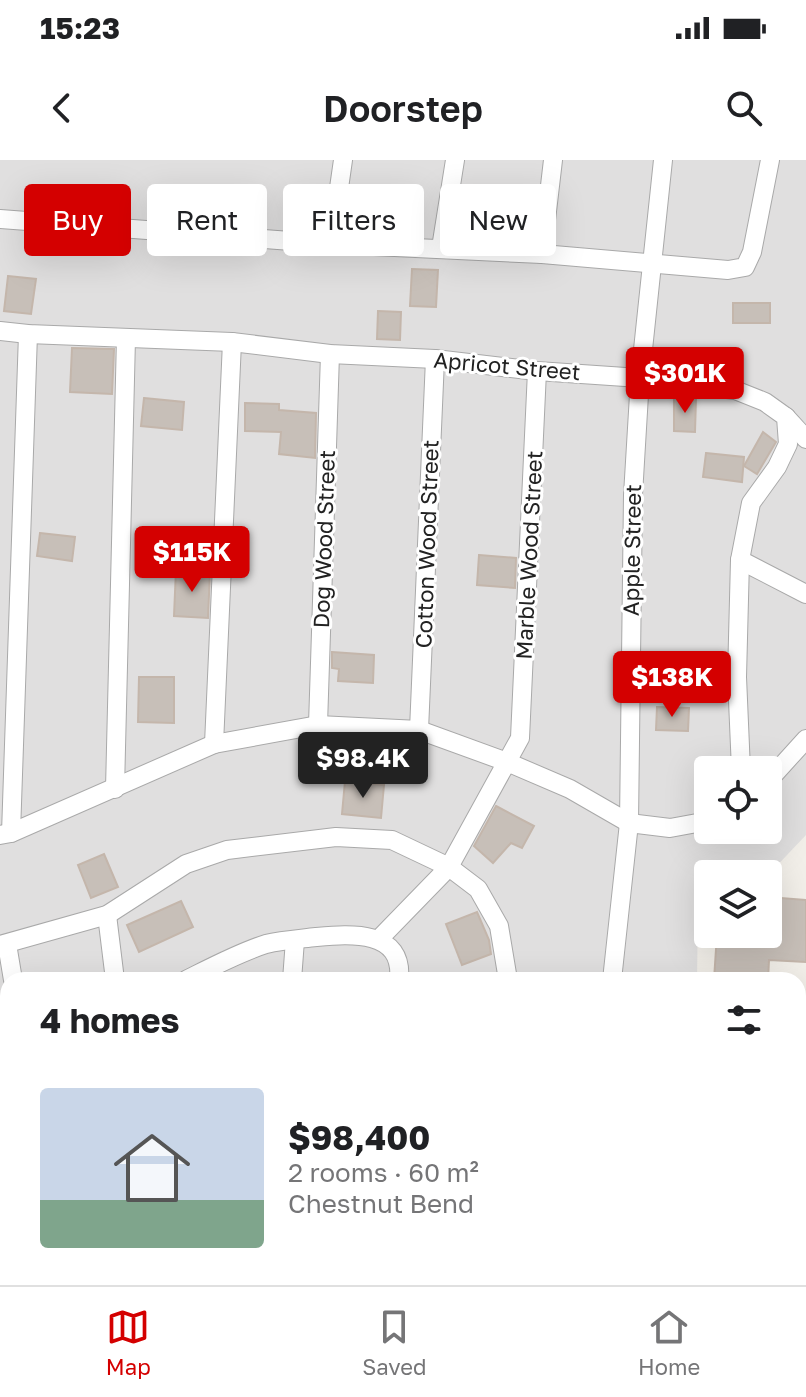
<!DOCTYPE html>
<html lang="en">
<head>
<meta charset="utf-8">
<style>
  body { margin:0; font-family:"Golos Text",sans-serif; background:#f6f6f6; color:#202124; height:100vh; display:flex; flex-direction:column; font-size:30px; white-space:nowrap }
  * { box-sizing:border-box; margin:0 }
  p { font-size:26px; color:#757577 }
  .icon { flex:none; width:44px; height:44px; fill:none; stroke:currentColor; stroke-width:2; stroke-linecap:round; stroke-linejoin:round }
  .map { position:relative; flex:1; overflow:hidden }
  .panel { position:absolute; left:0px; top:812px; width:806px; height:314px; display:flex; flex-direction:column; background:#fff; border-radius:24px 24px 0 0; box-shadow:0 8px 32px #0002 }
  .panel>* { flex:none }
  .hud { position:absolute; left:24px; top:24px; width:758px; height:72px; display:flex; gap:16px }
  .tools { position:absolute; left:694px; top:596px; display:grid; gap:16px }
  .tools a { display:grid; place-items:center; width:88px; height:88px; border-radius:8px; background:#fff; box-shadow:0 8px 32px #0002; font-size:40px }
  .price { position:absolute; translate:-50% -68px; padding:0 18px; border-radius:8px; background:#d40000; color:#fff; font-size:26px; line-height:52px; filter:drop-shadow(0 2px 4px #0008) }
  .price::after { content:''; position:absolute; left:50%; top:48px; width:24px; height:18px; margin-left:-12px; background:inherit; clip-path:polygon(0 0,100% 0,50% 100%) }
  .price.on { background:#222; color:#fff }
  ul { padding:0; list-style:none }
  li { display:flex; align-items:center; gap:24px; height:200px; padding:0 40px }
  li+li { border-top:2px solid #e0e0e0 }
  li span { display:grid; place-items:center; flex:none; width:224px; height:160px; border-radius:8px; color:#555 }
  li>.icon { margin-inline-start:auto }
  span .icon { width:96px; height:96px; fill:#fffc; stroke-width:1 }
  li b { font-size:34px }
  h2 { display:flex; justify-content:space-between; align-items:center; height:96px; padding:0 40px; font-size:34px }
  .tag { padding:0 28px; border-radius:8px; background:#fff; box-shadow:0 8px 32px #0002; font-size:28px; line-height:72px }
  .tag.on { background:#d40000; color:#fff }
  .status { display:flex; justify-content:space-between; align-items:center; height:56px; padding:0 40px; background:#fff; direction:ltr }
  .status svg { height:22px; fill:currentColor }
  header { display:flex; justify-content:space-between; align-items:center; height:104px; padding:0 40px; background:#fff; font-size:36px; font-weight:600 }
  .menu { display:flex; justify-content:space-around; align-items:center; height:112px; border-top:2px solid #e0e0e0; background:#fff; font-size:22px; color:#757577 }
  .menu a { display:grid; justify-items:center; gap:4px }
  .menu .on { color:#d40000 }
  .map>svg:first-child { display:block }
</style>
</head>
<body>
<div class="status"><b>15:23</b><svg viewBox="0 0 49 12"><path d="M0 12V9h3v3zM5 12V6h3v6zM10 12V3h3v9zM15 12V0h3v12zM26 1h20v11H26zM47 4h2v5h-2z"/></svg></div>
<header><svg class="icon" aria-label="back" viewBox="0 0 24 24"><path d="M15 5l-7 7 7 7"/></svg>Doorstep<svg class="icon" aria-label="search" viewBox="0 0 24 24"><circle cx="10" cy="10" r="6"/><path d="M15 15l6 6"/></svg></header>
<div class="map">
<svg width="806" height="1125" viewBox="0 0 806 1125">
  <rect width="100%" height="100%" fill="#f2efe9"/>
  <!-- residential -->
  <path fill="#e0dfdf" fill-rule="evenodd" d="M0,0H806V675L768,715L708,714V741L698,746L697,820H8V1118H697V1125H0ZM708,610H768V670H708Z"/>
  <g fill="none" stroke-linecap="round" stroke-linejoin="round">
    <!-- stream -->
    <g stroke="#aad3df" stroke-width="5">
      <polyline points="798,1074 806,1073"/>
      <polyline points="700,1125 702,1118"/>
    </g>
  </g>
  <!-- building -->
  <g fill="#c7bfb8" stroke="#c4b6ab" stroke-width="2">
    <polygon points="294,26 327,26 322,62 294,62"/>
    <polygon points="412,109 438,110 436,147 410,146"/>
    <polygon points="8,116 36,119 31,154 4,151"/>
    <rect x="733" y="143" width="37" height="20"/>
    <polygon points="378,151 401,152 400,180 377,179"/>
    <polygon points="72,188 114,189 112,234 70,232"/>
    <polygon points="144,238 184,242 182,270 141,266"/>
    <polygon points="674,238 696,238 695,272 674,271"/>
    <polygon points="245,243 279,244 279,250 316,253 315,298 279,294 281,272 245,271"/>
    <polygon points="763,272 776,282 757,314 744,306"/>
    <polygon points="706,293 744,297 742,322 703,317"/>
    <polygon points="40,373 75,377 72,401 37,396"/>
    <polygon points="479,395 516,398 515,428 477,425"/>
    <polygon points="176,409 210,411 208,458 174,456"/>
    <polygon points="332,492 374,495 373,523 338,521 339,509 332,508"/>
    <polygon points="139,517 174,517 174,563 138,562"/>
    <polygon points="657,547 689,548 688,571 656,570"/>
    <polygon points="345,621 384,625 381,658 342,654"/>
    <polygon points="496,646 534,666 522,688 511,683 493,703 474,686"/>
    <polygon points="104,694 118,727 91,738 78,705"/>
    <polygon points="768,737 806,740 806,802 769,800 768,820 714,820 717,774 768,774"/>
    <polygon points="181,741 193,767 139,792 127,765"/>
    <polygon points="477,752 489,780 491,794 462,805 446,764"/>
  </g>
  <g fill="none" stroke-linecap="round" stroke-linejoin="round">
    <!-- street casing -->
    <g stroke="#a9a9a9" stroke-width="20">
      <g id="street">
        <polyline points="0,59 331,84 542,94 728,110 745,107 752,92 770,0"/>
        <polyline points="331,84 343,0"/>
        <polyline points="441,88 455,0"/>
        <polyline points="542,94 553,0"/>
        <polyline points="0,171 28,174 232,182 330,194 435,199 537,211 640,218 735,230 765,242 786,257 788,284 777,307 751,343 740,400 737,517 741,610"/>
        <polyline points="786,257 806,279"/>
        <polyline points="740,400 806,434"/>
        <polyline points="318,565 330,194"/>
        <polyline points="419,570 435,199"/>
        <polyline points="214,584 232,182"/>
        <polyline points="768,621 806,579"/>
        <polyline points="115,629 126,178"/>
        <polyline points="11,673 28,174"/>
        <polyline points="0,675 11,673 214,584 318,565 419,570 507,602 570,629 629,663 670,668 708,661"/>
        <polyline points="107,755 115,820"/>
        <polyline points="379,779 449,707 520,578 537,211"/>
        <polyline points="7,784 13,820"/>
        <polyline points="0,785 107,755 186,704 227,690 336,677 392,680 449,707 478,729 499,766 508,820"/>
        <path d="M186,820C212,807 238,793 266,784C282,780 299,779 316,777C350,774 404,769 399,820"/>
        <polyline points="292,820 295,780"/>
        <polyline points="612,820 629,663 633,335 640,218 663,0"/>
        <polyline points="52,1118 53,1125"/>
        <polyline points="165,1118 166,1125"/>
        <polyline points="372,1125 373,1118"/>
        <polyline points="478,1125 479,1118"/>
        <polyline points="580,1125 581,1118"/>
      </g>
    </g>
    <!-- street -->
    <use href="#street" stroke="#fff" stroke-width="18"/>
  </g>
  <g text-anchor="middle" stroke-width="6" stroke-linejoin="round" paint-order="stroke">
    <!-- street labels -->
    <g font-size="22" fill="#222" stroke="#fff">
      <text transform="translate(507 206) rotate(5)" y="8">Apricot Street</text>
      <text transform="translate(324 379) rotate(-88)" y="8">Dog Wood Street</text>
      <text transform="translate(427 384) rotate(-88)" y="8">Cotton Wood Street</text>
      <text transform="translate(632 390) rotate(-89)" y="8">Apple Street</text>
      <text transform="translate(529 395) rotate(-87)" y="8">Marble Wood Street</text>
    </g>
  </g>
</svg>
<div class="tools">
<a><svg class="icon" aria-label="locate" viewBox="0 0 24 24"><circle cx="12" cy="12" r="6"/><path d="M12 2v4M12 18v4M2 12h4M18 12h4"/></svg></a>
<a><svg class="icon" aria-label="layers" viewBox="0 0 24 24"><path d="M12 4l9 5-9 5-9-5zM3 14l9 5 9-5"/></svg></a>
</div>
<b class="price" style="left:685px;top:255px">$301K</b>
<b class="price" style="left:192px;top:434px">$115K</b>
<b class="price" style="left:672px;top:559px">$138K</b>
<b class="price on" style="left:363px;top:640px">$98.4K</b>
<div class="hud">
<a class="tag on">Buy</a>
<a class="tag">Rent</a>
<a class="tag">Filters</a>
<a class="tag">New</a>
</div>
<section class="panel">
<h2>4 homes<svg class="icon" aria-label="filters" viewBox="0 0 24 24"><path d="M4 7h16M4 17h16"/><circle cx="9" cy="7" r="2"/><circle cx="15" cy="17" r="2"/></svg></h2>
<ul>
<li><span style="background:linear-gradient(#c9d6e8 70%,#7fa58c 0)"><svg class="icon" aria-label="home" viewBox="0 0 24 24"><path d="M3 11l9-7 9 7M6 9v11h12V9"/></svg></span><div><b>$98,400</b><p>2 rooms · 60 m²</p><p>Chestnut Bend</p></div></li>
</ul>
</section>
</div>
<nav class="menu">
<a class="on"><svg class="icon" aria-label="map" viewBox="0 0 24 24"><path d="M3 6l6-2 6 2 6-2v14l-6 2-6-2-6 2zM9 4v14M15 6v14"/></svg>Map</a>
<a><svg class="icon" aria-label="saved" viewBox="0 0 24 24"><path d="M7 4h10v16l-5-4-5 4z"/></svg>Saved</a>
<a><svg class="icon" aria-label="home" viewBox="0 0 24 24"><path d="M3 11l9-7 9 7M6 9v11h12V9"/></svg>Home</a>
</nav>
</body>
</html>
